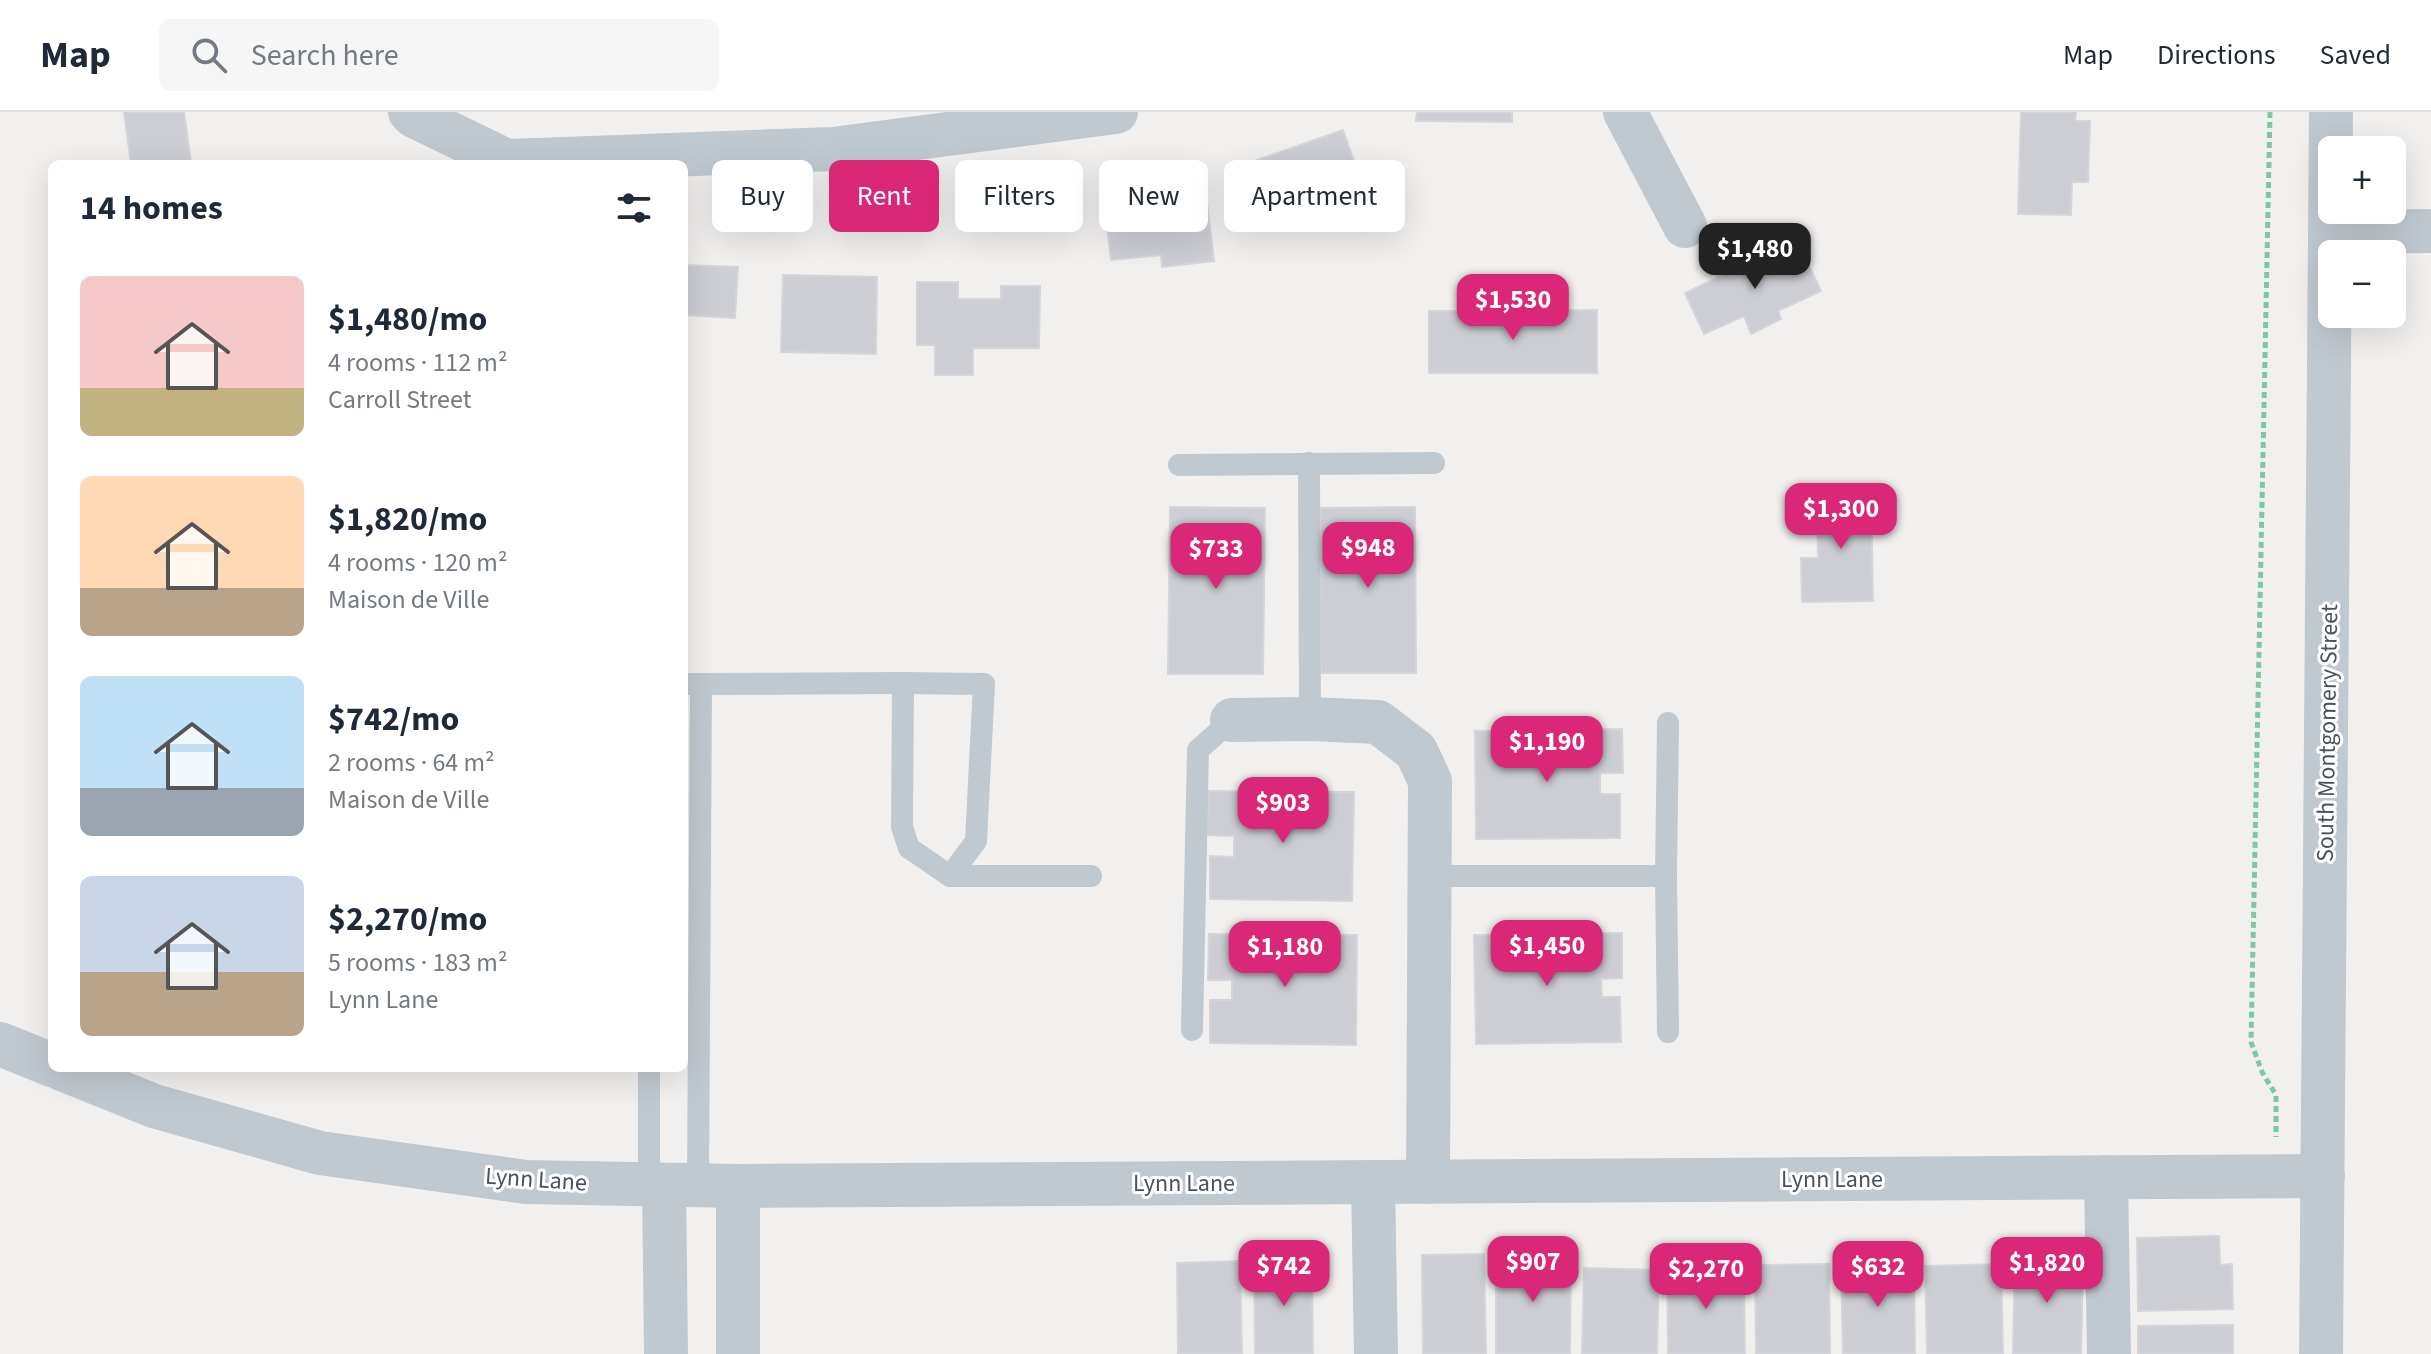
<!DOCTYPE html>
<html lang="en">
<head>
<meta charset="utf-8">
<style>
  body { margin:0; font-family:"Source Sans 3",sans-serif; background:#f6f6f7; color:#1f2937; height:100vh; display:flex; flex-direction:column; font-size:30px; white-space:nowrap }
  * { box-sizing:border-box; margin:0 }
  p { font-size:26px; color:#747a83 }
  .icon { flex:none; width:44px; height:44px; fill:none; stroke:currentColor; stroke-width:2; stroke-linecap:round; stroke-linejoin:round }
  .map { position:relative; flex:1; overflow:hidden }
  .panel { position:absolute; left:48px; top:48px; width:640px; height:912px; display:flex; flex-direction:column; background:#fff; border-radius:12px; box-shadow:0 8px 32px #0002 }
  .panel>* { flex:none }
  .hud { position:absolute; left:712px; top:48px; width:760px; height:72px; display:flex; gap:16px }
  .buttons { position:absolute; left:2318px; top:24px; display:grid; gap:16px }
  .buttons a { display:grid; place-items:center; width:88px; height:88px; border-radius:12px; background:#fff; box-shadow:0 8px 32px #0002; font-size:40px }
  .price { position:absolute; translate:-50% -68px; padding:0 18px; border-radius:16px; background:#db2777; color:#fff; font-size:26px; line-height:52px; filter:drop-shadow(0 2px 4px #0008) }
  .price::after { content:''; position:absolute; left:50%; top:48px; width:24px; height:18px; margin-left:-12px; background:inherit; clip-path:polygon(0 0,100% 0,50% 100%) }
  .price.selected { background:#222; color:#fff }
  ul { padding:0; list-style:none }
  li { display:flex; align-items:center; gap:24px; height:200px; padding:0 32px }
  li span { display:grid; place-items:center; flex:none; width:224px; height:160px; border-radius:12px; color:#555 }
  li>.icon { margin-inline-start:auto }
  span .icon { width:96px; height:96px; fill:#fffc; stroke-width:1 }
  li b { font-size:34px }
  h2 { display:flex; justify-content:space-between; align-items:center; height:96px; padding:0 32px; font-size:34px }
  .pill { padding:0 28px; border-radius:12px; background:#fff; box-shadow:0 8px 32px #0002; font-size:28px; line-height:72px }
  .pill.selected { background:#db2777; color:#fff }
  header { display:flex; align-items:center; gap:48px; box-sizing:border-box; height:112px; padding:0 40px; background:#fff; border-bottom:2px solid #e0e1e3 }
  header strong { font-size:38px }
  nav { display:flex; gap:44px; margin-inline-start:auto; font-size:28px }
  .search { width:560px; height:72px; background:#f6f6f7; display:flex; align-items:center; gap:20px; box-sizing:border-box; padding:0 28px; border-radius:12px; color:#747a83; font-size:30px }
  .map>svg:first-child { display:block }
</style>
</head>
<body>
<header>
<strong>Map</strong>
<div class="search"><svg class="icon" aria-label="search" viewBox="0 0 24 24"><circle cx="10" cy="10" r="6"/><path d="M15 15l6 6"/></svg>Search here</div>
<nav><a>Map</a><a>Directions</a><a>Saved</a></nav>
</header>
<div class="map">
<svg width="2431" height="1242" viewBox="0 0 2431 1242">
  <rect width="100%" height="100%" fill="#f2f0ef"/>
  <!-- building -->
  <g fill="#cdced4" stroke="#d4d5da" stroke-width="2">
    <polygon points="124,0 184,0 191,50 131,52"/>
    <polygon points="1417,0 1512,0 1512,10 1416,9"/>
    <polygon points="2021,0 2076,0 2075,9 2090,9 2088,70 2072,70 2071,103 2018,102"/>
    <polygon points="1343,18 1362,72 1265,105 1246,52"/>
    <polygon points="1203,58 1214,149 1162,155 1161,143 1111,148 1105,97 1180,89 1177,61"/>
    <polygon points="1797,128 1821,179 1778,199 1781,207 1751,222 1744,204 1704,222 1685,181"/>
    <polygon points="684,153 738,155 735,206 684,203"/>
    <polygon points="783,163 877,165 876,242 781,240"/>
    <polygon points="917,170 958,170 958,187 1001,187 1001,174 1040,174 1039,236 973,236 973,263 935,263 935,233 917,233"/>
    <polygon points="1597,198 1597,261 1429,261 1429,199"/>
    <polygon points="1871,381 1873,489 1802,490 1801,446 1818,446 1817,383"/>
    <polygon points="1170,395 1265,396 1263,562 1168,562"/>
    <polygon points="1415,395 1416,561 1321,561 1320,396"/>
    <polygon points="1622,617 1623,661 1600,661 1600,682 1620,682 1620,726 1476,727 1475,619"/>
    <polygon points="1208,679 1354,680 1352,789 1210,787 1210,744 1234,745 1234,724 1207,723"/>
    <polygon points="1622,821 1622,866 1601,867 1602,885 1620,885 1621,930 1476,932 1474,823"/>
    <polygon points="1209,822 1357,823 1356,933 1210,931 1210,888 1232,888 1232,868 1208,868"/>
    <polygon points="2219,1124 2220,1153 2232,1152 2233,1197 2138,1199 2137,1126"/>
    <polygon points="2015,1138 2043,1138 2043,1148 2083,1149 2081,1242 2013,1242"/>
    <polygon points="1484,1142 1486,1242 1423,1242 1422,1143"/>
    <polygon points="1496,1143 1571,1143 1570,1242 1496,1242"/>
    <polygon points="1240,1149 1242,1242 1178,1242 1177,1151"/>
    <polygon points="1312,1149 1313,1242 1255,1242 1254,1150"/>
    <polygon points="1829,1152 1830,1242 1756,1242 1755,1153"/>
    <polygon points="1914,1152 1915,1242 1843,1242 1841,1153"/>
    <polygon points="2001,1152 2003,1242 1927,1242 1925,1154"/>
    <polygon points="1744,1155 1745,1242 1668,1242 1667,1156"/>
    <polygon points="1584,1156 1659,1158 1657,1242 1582,1242"/>
    <polygon points="2233,1213 2233,1242 2138,1242 2138,1214"/>
  </g>
  <g fill="none" stroke-linecap="round" stroke-linejoin="round">
    <!-- path -->
    <polyline stroke="#7bc8a5" stroke-width="5" stroke-dasharray="6 4" stroke-linecap="butt" points="2270,0 2251,930 2262,960 2276,983 2276,1025"/>
    <!-- service -->
    <g stroke="#c1c9d0" stroke-width="22">
      <polyline points="1309,351 1310,607"/>
      <polyline points="1179,353 1434,351"/>
      <polyline points="903,571 902,715 909,736 950,764 1091,764"/>
      <polyline points="684,572 903,571 984,572 976,729 950,764"/>
      <polyline points="1668,611 1666,764 1668,920"/>
      <polyline points="1429,764 1666,764"/>
      <polyline points="1192,918 1198,638 1232,608"/>
      <polyline points="649,956 649,1073"/>
      <polyline points="698,1074 701,572"/>
    </g>
    <!-- minor -->
    <g stroke="#c1c9d0" stroke-width="44">
      <polyline points="410,0 414,4 507,49 833,37 1116,0"/>
      <polyline points="1625,0 1685,114"/>
      <polyline points="2332,120 2431,119"/>
      <polyline points="1232,608 1310,607 1378,610 1416,639 1430,669 1428,1070"/>
      <polyline points="0,932 52,953"/>
      <polyline points="60,956 154,994 320,1041 526,1070 738,1074 2323,1064"/>
      <polyline points="2106,1065 2109,1242"/>
      <polyline points="1373,1070 1376,1242"/>
      <polyline points="664,1073 666,1242"/>
      <polyline points="738,1074 738,1242"/>
    </g>
    <!-- tertiary -->
    <polyline stroke="#c1c9d0" stroke-width="44" points="2321,1242 2331,0"/>
  </g>
  <g text-anchor="middle" stroke-width="6" stroke-linejoin="round" paint-order="stroke">
    <!-- street labels -->
    <g font-size="24" fill="#49525c" stroke="#fff">
      <text transform="translate(2327 621) rotate(-89)" y="8">South Montgomery Street</text>
      <text transform="translate(536 1067) rotate(4)" y="8">Lynn Lane</text>
      <text x="1832" y="1075">Lynn Lane</text>
      <text x="1184" y="1079">Lynn Lane</text>
    </g>
  </g>
</svg>
<div class="buttons">
<a>+</a>
<a>−</a>
</div>
<b class="price selected" style="left:1755px;top:179px">$1,480</b>
<b class="price" style="left:1513px;top:230px">$1,530</b>
<b class="price" style="left:1841px;top:439px">$1,300</b>
<b class="price" style="left:1368px;top:478px">$948</b>
<b class="price" style="left:1216px;top:479px">$733</b>
<b class="price" style="left:1547px;top:672px">$1,190</b>
<b class="price" style="left:1283px;top:733px">$903</b>
<b class="price" style="left:1547px;top:876px">$1,450</b>
<b class="price" style="left:1285px;top:877px">$1,180</b>
<b class="price" style="left:1533px;top:1192px">$907</b>
<b class="price" style="left:2047px;top:1193px">$1,820</b>
<b class="price" style="left:1284px;top:1196px">$742</b>
<b class="price" style="left:1878px;top:1197px">$632</b>
<b class="price" style="left:1706px;top:1199px">$2,270</b>
<div class="hud">
<a class="pill">Buy</a>
<a class="pill selected">Rent</a>
<a class="pill">Filters</a>
<a class="pill">New</a>
<a class="pill">Apartment</a>
</div>
<section class="panel">
<h2>14 homes<svg class="icon" aria-label="filters" viewBox="0 0 24 24"><path d="M4 7h16M4 17h16"/><circle cx="9" cy="7" r="2"/><circle cx="15" cy="17" r="2"/></svg></h2>
<ul>
<li><span style="background:linear-gradient(#f6c9c9 70%,#c2b280 0)"><svg class="icon" aria-label="home" viewBox="0 0 24 24"><path d="M3 11l9-7 9 7M6 9v11h12V9"/></svg></span><div><b>$1,480/mo</b><p>4 rooms · 112 m²</p><p>Carroll Street</p></div></li>
<li><span style="background:linear-gradient(#ffd9b3 70%,#b9a48a 0)"><svg class="icon" aria-label="home" viewBox="0 0 24 24"><path d="M3 11l9-7 9 7M6 9v11h12V9"/></svg></span><div><b>$1,820/mo</b><p>4 rooms · 120 m²</p><p>Maison de Ville</p></div></li>
<li><span style="background:linear-gradient(#bfe0f5 70%,#9aa5b1 0)"><svg class="icon" aria-label="home" viewBox="0 0 24 24"><path d="M3 11l9-7 9 7M6 9v11h12V9"/></svg></span><div><b>$742/mo</b><p>2 rooms · 64 m²</p><p>Maison de Ville</p></div></li>
<li><span style="background:linear-gradient(#c9d6e8 60%,#b9a48a 0)"><svg class="icon" aria-label="home" viewBox="0 0 24 24"><path d="M3 11l9-7 9 7M6 9v11h12V9"/></svg></span><div><b>$2,270/mo</b><p>5 rooms · 183 m²</p><p>Lynn Lane</p></div></li>
</ul>
</section>
</div>
</body>
</html>
